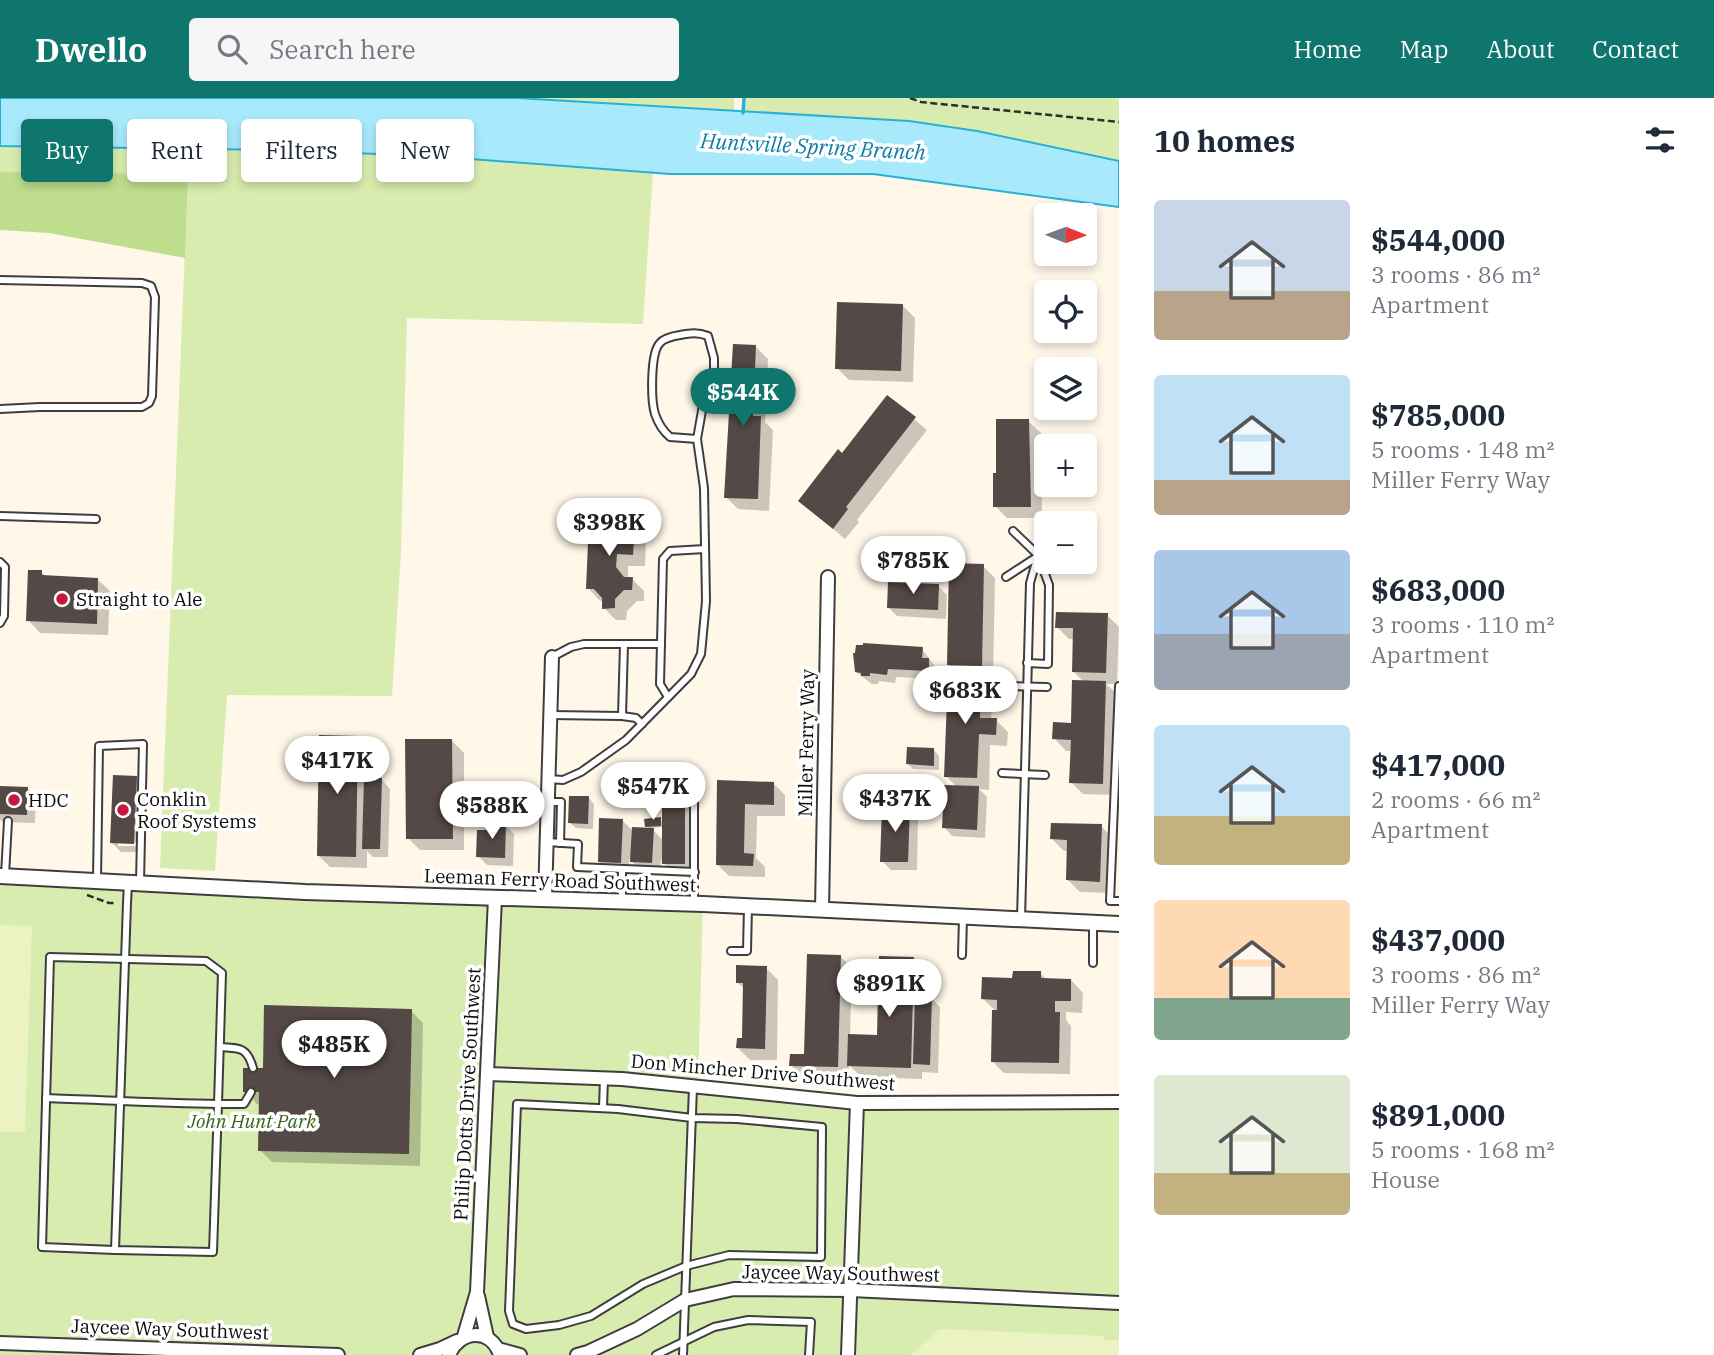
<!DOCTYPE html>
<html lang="en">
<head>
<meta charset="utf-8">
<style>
  body { margin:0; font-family:"IBM Plex Serif",serif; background:#f6f6f7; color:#1f2937; height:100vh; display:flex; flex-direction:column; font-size:26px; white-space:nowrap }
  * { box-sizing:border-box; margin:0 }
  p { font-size:23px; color:#747a83 }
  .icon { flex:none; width:38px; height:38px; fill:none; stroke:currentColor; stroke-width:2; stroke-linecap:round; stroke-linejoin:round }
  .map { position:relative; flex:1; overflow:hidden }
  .panel { display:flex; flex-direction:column; background:#fff; width:595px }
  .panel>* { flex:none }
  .guide { position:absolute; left:21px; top:21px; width:665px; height:63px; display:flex; gap:14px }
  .needle { width:46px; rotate:91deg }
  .tools { position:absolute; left:1034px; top:105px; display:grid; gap:14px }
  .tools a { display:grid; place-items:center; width:63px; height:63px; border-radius:7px; background:#fff; box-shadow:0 4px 10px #0003; font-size:35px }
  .price { position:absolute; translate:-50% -60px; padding:0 16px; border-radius:24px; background:#fff; color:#222; font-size:23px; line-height:46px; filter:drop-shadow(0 2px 4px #0008) }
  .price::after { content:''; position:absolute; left:50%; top:42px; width:21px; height:16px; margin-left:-10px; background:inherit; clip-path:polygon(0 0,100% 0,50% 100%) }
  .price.selected { background:#0f766e; color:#fff }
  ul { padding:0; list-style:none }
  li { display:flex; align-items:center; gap:21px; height:175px; padding:0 35px }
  li span { display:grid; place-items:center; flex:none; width:196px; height:140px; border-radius:7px; color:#555 }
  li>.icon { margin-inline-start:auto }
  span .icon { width:84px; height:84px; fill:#fffc; stroke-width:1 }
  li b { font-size:30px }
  h2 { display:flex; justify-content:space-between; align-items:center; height:84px; padding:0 35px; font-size:30px }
  .pill { padding:0 24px; border-radius:7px; background:#fff; box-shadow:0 4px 10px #0003; font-size:24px; line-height:63px }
  .pill.selected { background:#0f766e; color:#fff }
  header { display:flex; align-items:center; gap:42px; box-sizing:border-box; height:98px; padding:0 35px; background:#0f766e; color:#fff }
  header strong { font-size:33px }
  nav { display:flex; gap:38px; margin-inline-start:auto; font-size:24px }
  .search { width:490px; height:63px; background:#f6f6f7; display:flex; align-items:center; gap:18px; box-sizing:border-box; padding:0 24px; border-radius:7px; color:#747a83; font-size:26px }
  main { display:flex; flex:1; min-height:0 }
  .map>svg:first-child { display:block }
</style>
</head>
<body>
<header>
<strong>Dwello</strong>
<div class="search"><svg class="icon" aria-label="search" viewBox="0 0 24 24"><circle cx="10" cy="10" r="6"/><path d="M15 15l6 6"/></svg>Search here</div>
<nav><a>Home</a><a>Map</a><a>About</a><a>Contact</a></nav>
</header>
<main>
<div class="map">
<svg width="1119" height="1257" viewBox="0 0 1119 1257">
  <rect width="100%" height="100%" fill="#fff7e8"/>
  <!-- green -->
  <g fill="#d9ecaf">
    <polygon points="517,0 734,0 734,13"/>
    <polygon points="744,0 1119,0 1119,63 977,33 909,23 744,14"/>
    <polygon points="0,48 271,52 432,58 653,74 643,226 407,220 401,453 392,598 227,597 215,773 160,770 188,76 0,74"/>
    <polygon points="0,779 703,806 698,989 857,1005 1119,1004 1119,1257 0,1257"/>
  </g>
  <!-- forest -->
  <polygon fill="#bfde8d" points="0,74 188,76 185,160 49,135 0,132"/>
  <!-- pitch -->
  <g fill="#eaf3c1">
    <polygon points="0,827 32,828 25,1034 0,1034"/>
    <polygon points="939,1231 1104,1238 1104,1242 1119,1242 1119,1257 911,1257"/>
  </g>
  <!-- water -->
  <polygon fill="#a8eafb" stroke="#29b0d8" stroke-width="2" points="0,0 517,0 909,23 977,33 1119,63 1119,109 873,76 670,76 432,58 271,52 0,48"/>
  <!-- shadow -->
  <g fill="#0003" fill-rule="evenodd">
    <polygon points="903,208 915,220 913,284 849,282 837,270"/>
    <polygon points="756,249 768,261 765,324 773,332 769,413 738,411 726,399"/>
    <polygon points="887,299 927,332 857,422 859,424 845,441 800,403 843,357"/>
    <polygon points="1028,323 1041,335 1042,420 1007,420 995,408"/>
    <polygon points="634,424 646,436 645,468 628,468 628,481 632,481 644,493 644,503 637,503 627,513 626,522 616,522 604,510 604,502 600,503 588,490"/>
    <polygon points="983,468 995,480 993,580 982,579 993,590 991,622 996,622 1008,634 1007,648 990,647 989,692 979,691 987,699 985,740 952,738 944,729 957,689 946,678 960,577 949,567"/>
    <polygon points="41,474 47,479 97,481 110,493 108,537 40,535 28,522"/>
    <polygon points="938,488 947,497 946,521 897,518 889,510"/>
    <polygon points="1107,517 1119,529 1117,586 1106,586 1117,596 1114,697 1083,696 1071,684 1072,653 1066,653 1054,640 1073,627 1084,584 1073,573 1074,541 1069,541 1057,529"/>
    <polygon points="922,551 937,571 937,581 896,579 895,585 879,583 878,586 872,586 856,574"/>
    <polygon points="358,640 370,652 369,682 382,682 390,691 388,759 373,759 367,753 367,770 330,769 318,757"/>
    <polygon points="452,643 464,655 464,752 420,752 408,740"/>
    <polygon points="934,652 939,658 939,672 913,671 908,666"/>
    <polygon points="136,679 145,688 143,745 118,744 118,748 142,748 142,754 121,754 112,745"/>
    <polygon points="719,684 773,685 785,697 785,718 757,718 756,760 765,769 765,779 729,778 717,766"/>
    <polygon points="0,690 27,690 36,699 35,725 2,724 0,721"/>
    <path d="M684,698L693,707V774H673L661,762L660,773L641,772L629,761V773L608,772L599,763L622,722L634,734L651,732L647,728L660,721L664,725ZM664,729V743L651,730Z"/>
    <polygon points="589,700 594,706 593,731 576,730 570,725"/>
    <polygon points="909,710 918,719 917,772 891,772 882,763"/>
    <polygon points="505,727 514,736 513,768 487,767 478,758 488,734"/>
    <polygon points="1101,728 1113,740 1112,795 1080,794 1068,782 1069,753 1064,753 1052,741"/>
    <polygon points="840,858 852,870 850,938 879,939 913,861 925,873 924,900 931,900 940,909 938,975 922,974 922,981 861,979 849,967 849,980 803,979 791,967 805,958"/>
    <polygon points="766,870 778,882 777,962 750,962 738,950 743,942 745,891 737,884"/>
    <polygon points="1040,875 1047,882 1071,882 1083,895 1082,915 1066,914 1066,922 1071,928 1070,976 1004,975 992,963 997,914 983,901 1014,881"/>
    <polygon points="411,913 423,925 420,1068 272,1064 260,1052 261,1006 257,1006 245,993 264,972"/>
  </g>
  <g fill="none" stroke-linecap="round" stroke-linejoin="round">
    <!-- stream -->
    <polyline stroke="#29b0d8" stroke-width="3.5" points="743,15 744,0"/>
  </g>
  <!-- building -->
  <g fill="#544946">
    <polygon points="837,204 903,206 901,273 835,271"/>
    <polygon points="733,246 756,247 753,318 761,318 758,401 724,400"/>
    <polygon points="887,297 916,319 846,409 848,411 833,431 798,403 838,351 842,355"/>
    <polygon points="996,321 1029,321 1031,409 993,409 993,375 996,375"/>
    <polygon points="589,421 635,422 633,457 617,456 616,469 624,479 633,479 632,492 624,492 615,501 615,510 602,511 602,500 594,491 586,491"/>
    <polygon points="949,465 984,466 982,568 947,567"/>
    <polygon points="28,472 42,472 42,477 98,480 97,526 26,523"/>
    <polygon points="888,484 939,486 938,512 887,510"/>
    <polygon points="1056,514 1108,515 1106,575 1072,574 1073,530 1055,530"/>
    <polygon points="863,545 923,549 922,560 929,560 929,573 888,571 887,577 870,575 870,578 861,578 861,575 855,574 853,555 855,555 856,547 863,547"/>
    <polygon points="948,575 981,576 980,620 997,620 996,637 979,636 977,680 944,679"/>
    <polygon points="1072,582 1106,583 1103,686 1069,685 1071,642 1052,641 1053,624 1071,625"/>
    <polygon points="319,637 358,638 356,759 317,758"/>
    <polygon points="405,641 452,641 453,741 406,741"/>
    <polygon points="907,649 934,650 934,668 906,666"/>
    <polygon points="113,677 137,678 134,746 110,745"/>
    <polygon points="364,680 382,680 380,751 362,751"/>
    <polygon points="717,682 774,684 774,707 745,706 744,755 754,756 753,768 716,767"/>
    <polygon points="944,687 979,688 977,732 942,730"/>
    <polygon points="0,688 28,689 27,717 0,716"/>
    <rect x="662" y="696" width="23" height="70"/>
    <polygon points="569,698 589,698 588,726 568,725"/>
    <polygon points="882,708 910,709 908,764 880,764"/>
    <polygon points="661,719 661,728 645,729 644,721"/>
    <polygon points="599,720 623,721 621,765 598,764"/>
    <polygon points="486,725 506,725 505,760 476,759 477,732 486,732"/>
    <polygon points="1051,725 1102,726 1100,784 1066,782 1067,742 1050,741"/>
    <polygon points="632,729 654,730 652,765 630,764"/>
    <polygon points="807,856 841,857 838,969 789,968 790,956 804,956"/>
    <polygon points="879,858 914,859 911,970 847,968 848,936 877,937"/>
    <polygon points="736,867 767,868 765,951 736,950 737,940 742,940 743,885 736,885"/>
    <polygon points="1013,873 1041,873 1041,880 1071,881 1071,903 1055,903 1055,914 1060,914 1059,965 991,964 992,912 997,912 997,902 981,901 982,879 1012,880"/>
    <polygon points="915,898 932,898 930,967 913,966"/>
    <polygon points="264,907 412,911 409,1056 258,1053 259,994 243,994 243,970 263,970"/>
  </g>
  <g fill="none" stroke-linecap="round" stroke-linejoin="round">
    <!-- service casing -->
    <g stroke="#3e3e3e" stroke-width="10">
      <g id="service">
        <polyline points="0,182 142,185 151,188 155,199 152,298 149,305 142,309 40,309 0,311"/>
        <polyline points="0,418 96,421"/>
        <polyline points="1013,433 1038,457 1049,487 1048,566 1027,565"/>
        <polyline points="1085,435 1087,434"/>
        <polyline points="0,464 5,469 4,518 0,525"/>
        <polyline points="1006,479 1046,453"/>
        <polyline points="552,559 571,549 584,546 661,546"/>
        <polyline points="1004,588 1047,589"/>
        <polyline points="1119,588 1110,803 1119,803"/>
        <polyline points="668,599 660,586 663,461 670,453 705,451"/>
        <polyline points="550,617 622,618 624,546"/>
        <polyline points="622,618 636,620 642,626"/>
        <polyline points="1002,675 1045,677"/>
        <path d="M548,681L563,682L581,674L626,642L691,576L701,556L706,503L704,390L697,341L703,307L710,295L714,278V260L708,238C698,234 690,235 680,237C674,238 664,240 660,245C650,255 651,303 655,316C658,325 663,333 670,339L697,341"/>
        <polyline points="548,704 561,704 560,745"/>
        <polyline points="547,744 578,746 577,769 695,774"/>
        <polyline points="5,777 8,723"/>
        <polyline points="97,782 99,648 143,646 140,785"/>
        <polyline points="622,803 622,771"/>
        <polyline points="694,806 694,701"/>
        <polyline points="1021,821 1030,485 1038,457"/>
        <polyline points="731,853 747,853 748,808"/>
        <polyline points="962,857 963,820"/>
        <polyline points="1093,865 1093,825"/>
        <path d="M220,949C240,950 247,949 253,970"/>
        <path d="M46,1000C103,1002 161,1005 218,1006L213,1154L115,1152L127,805L128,786"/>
        <polygon points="517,1006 618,1011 692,1020 737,1021 822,1029 821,1159 729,1157 686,1168 643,1186 591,1218 559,1227 526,1231 513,1226 509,1213"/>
        <polyline points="603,1010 604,980"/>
        <polyline points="115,1152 42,1149 50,859 206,863 222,875 218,1006 244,1006 251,994"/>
        <polyline points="656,1257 714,1229 748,1222 811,1224 809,1257"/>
        <polyline points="683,1257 693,989"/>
      </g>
    </g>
    <!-- minor casing -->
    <g stroke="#3e3e3e" stroke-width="16">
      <g id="minor">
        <polyline points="545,801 552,559"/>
        <polyline points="822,812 828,479"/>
        <polyline points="487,976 622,981 857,1005 1119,1004"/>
        <polyline points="478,1198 487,1239"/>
        <polyline points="464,1238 477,1194 495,800"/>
        <polyline points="0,1245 338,1257"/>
        <polyline points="498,1251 520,1257"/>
        <polyline points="420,1257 440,1251 457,1243"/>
        <path d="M449,1257C459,1232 491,1229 500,1257"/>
        <polyline points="577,1257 588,1254 637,1231 685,1202 734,1191 851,1192 1119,1205"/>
        <polyline points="848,1257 857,1005"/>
      </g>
    </g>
    <!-- tertiary casing -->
    <g stroke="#3e3e3e" stroke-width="18">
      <polyline id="tertiary" points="0,778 305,794 703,806 1119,826"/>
    </g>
    <!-- path -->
    <g stroke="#2d2d2d" stroke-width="2.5" stroke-dasharray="7 3.5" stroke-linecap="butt">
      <polyline points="910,0 921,4 1119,24"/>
      <polyline points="87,797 109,805 117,805"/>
    </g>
    <!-- service -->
    <use href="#service" stroke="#fff" stroke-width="6"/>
    <!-- minor -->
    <use href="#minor" stroke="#fff" stroke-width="12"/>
    <!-- tertiary -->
    <use href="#tertiary" stroke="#fff" stroke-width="14"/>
  </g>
  <!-- markers -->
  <g fill="#c5183d" stroke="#fff" stroke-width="2.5">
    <circle cx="62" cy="501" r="7"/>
    <circle cx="14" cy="702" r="7"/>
    <circle cx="123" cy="712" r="7"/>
  </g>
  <g text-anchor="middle" stroke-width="7" stroke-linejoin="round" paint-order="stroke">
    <!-- poi labels -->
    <g font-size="19" fill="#0b0b0b" stroke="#fff" text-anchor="start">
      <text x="76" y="508">Straight to Ale</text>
      <text x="137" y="708">Conklin<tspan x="137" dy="22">Roof Systems</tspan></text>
      <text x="28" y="709">HDC</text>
    </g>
    <!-- street labels -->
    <g font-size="19" fill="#0b0b0b" stroke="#fff">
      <text transform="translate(806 645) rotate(-89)" y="7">Miller Ferry Way</text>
      <text transform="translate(560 782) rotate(2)" y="7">Leeman Ferry Road Southwest</text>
      <text transform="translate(763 974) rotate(5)" y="7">Don Mincher Drive Southwest</text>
      <text transform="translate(467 996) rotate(-87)" y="7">Philip Dotts Drive Southwest</text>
      <text transform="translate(841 1175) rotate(1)" y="7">Jaycee Way Southwest</text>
      <text transform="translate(170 1231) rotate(2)" y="7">Jaycee Way Southwest</text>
    </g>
    <!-- park labels -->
    <g font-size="19" font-style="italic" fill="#356617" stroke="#fff">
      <text x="252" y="1030">John Hunt Park</text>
    </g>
    <!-- water labels -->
    <g font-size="21" font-style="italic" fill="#0b7ca5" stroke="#fff">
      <text transform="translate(813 49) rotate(3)" y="7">Huntsville Spring Branch</text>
    </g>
  </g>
</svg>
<div class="tools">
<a><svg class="needle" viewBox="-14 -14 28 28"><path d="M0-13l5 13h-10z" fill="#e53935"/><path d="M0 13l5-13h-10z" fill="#747a83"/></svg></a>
<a><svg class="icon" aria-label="locate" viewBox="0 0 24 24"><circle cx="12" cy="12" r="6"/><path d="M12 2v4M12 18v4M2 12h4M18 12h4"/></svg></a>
<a><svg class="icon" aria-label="layers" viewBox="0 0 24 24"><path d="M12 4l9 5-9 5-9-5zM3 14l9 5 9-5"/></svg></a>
<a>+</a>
<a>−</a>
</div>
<b class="price selected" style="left:743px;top:330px">$544K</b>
<b class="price" style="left:609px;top:460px">$398K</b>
<b class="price" style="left:913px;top:498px">$785K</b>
<b class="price" style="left:965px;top:628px">$683K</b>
<b class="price" style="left:337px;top:698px">$417K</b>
<b class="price" style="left:653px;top:724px">$547K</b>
<b class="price" style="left:895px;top:736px">$437K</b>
<b class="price" style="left:492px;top:743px">$588K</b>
<b class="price" style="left:889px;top:921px">$891K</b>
<b class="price" style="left:334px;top:982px">$485K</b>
<div class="guide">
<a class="pill selected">Buy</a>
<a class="pill">Rent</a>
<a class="pill">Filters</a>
<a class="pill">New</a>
</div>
</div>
<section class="panel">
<h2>10 homes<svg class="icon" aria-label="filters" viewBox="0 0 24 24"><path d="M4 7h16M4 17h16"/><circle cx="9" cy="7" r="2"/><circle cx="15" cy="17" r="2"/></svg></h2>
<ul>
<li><span style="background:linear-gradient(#c9d6e8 65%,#b9a48a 0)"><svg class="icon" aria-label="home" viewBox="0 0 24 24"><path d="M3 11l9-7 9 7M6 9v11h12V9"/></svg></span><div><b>$544,000</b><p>3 rooms · 86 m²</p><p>Apartment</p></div></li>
<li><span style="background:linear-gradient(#bfe0f5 75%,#b9a48a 0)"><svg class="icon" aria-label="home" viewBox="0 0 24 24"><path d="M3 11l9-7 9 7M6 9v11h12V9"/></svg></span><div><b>$785,000</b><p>5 rooms · 148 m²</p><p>Miller Ferry Way</p></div></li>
<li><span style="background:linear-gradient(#a9c7e8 60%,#9aa5b1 0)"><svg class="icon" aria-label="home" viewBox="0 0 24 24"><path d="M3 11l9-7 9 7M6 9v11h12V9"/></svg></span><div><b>$683,000</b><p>3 rooms · 110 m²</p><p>Apartment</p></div></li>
<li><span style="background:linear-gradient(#bfe0f5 65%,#c2b280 0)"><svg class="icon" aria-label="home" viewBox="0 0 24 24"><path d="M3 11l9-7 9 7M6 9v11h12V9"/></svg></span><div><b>$417,000</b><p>2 rooms · 66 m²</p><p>Apartment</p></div></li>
<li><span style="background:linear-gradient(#ffd9b3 70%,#7fa58c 0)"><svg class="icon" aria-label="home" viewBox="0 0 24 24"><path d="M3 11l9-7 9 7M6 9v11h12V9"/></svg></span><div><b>$437,000</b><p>3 rooms · 86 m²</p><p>Miller Ferry Way</p></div></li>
<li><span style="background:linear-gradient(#dfe7d0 70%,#c2b280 0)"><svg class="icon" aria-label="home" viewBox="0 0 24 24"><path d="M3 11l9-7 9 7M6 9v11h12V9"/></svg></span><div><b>$891,000</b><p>5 rooms · 168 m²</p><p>House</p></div></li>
</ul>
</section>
</main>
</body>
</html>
